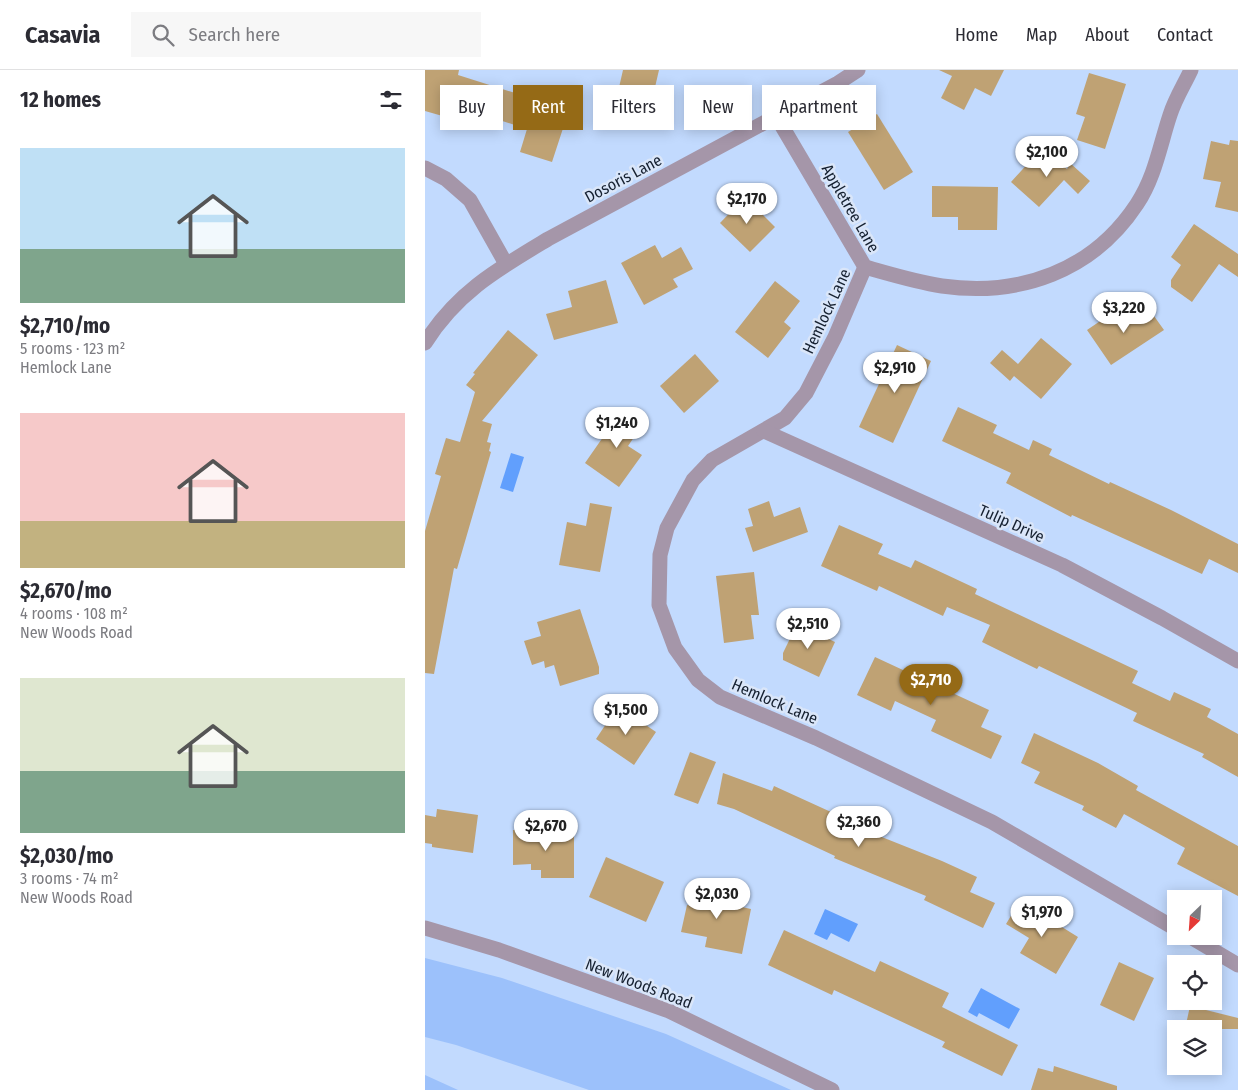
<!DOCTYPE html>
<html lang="en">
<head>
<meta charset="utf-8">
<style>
  body { margin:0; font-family:"Fira Sans Condensed",sans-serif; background:#f7f7f7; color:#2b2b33; height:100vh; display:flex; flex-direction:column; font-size:19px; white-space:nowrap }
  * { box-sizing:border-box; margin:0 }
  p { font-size:16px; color:#7c7c81 }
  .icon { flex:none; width:28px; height:28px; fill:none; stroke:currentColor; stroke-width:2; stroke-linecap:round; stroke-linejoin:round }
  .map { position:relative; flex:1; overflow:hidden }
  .sheet { display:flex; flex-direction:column; background:#fff; width:425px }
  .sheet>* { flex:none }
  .banner { position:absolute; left:15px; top:15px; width:475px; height:45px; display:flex; gap:10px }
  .needle { width:32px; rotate:205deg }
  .tools { position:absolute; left:742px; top:820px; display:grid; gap:10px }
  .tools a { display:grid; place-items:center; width:55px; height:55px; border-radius:0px; background:#fff; box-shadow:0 2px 12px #0003; font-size:25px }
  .price { position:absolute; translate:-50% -42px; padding:0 11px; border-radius:18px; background:#fff; color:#222; font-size:16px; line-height:32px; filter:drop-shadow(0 1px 2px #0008) }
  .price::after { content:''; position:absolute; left:50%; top:30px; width:15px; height:11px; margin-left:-8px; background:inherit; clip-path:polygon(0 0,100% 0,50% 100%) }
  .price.current { background:#956a16; color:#fff }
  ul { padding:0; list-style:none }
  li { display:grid; align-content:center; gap:10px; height:265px; padding:0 20px }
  li span { display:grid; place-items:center; height:155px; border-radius:0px; color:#555 }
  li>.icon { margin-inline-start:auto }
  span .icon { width:90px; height:90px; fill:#fffc; stroke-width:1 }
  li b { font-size:21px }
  h2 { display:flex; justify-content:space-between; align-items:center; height:60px; padding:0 20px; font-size:21px }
  .pill { padding:0 18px; border-radius:0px; background:#fff; box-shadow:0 2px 12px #0003; font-size:18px; line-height:45px }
  .pill.current { background:#956a16; color:#fff }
  header { display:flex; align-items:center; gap:30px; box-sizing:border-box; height:70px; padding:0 25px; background:#fff; border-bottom:1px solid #e1e1e2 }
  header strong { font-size:24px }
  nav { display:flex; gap:28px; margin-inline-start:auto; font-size:18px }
  .search { width:350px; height:45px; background:#f7f7f7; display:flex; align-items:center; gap:12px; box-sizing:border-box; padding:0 18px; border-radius:0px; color:#7c7c81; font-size:19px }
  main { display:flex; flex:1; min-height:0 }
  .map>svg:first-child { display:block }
</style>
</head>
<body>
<header>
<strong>Casavia</strong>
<div class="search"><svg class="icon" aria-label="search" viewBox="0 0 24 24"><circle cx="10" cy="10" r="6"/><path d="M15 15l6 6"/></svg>Search here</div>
<nav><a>Home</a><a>Map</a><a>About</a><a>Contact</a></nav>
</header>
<main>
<section class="sheet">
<h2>12 homes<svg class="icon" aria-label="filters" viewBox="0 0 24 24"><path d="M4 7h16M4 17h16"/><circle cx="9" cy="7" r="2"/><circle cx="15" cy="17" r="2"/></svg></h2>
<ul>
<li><span style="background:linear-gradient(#bfe0f5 65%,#7fa58c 0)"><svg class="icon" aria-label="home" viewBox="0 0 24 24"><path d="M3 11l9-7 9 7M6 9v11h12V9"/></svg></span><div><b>$2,710/mo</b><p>5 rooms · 123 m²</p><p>Hemlock Lane</p></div></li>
<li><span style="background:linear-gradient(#f6c9c9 70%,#c2b280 0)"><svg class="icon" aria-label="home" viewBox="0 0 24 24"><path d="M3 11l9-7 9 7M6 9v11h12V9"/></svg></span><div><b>$2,670/mo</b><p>4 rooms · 108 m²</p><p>New Woods Road</p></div></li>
<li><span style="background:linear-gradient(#dfe7d0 60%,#7fa58c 0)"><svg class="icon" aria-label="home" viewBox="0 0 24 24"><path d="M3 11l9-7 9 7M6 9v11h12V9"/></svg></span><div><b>$2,030/mo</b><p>3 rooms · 74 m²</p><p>New Woods Road</p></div></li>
</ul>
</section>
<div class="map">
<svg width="813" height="1020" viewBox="0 0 813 1020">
  <rect width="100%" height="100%" fill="#c2dafe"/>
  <!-- green -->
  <g fill="#9cc1fb">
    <polygon points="0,888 77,908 241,964 366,1020 164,1020 31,975 0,967"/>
    <polygon points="0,1005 33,1020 0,1020"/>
  </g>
  <!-- water -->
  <g fill="#619ffd">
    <polygon points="86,383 99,387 88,422 75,418"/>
    <polygon points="400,839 433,854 424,872 406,863 402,870 389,864"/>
    <polygon points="556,918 595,939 584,959 554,943 552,947 543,942"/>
  </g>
  <!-- building -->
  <g fill="#bfa274">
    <polygon points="0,0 34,0 33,5 144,40 127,92 95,82 102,59 25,34 21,47 0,41"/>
    <polygon points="198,0 234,0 224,43 190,35"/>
    <polygon points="514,0 579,0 566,26 550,18 539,40 516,28 527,6"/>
    <polygon points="664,3 701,14 680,79 652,70 660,47 651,44"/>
    <polygon points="452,44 488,102 459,120 423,62"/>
    <polygon points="805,70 813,71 813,142 790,137 796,112 778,109 786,71 804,75"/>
    <polygon points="618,77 642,99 645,93 665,111 653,124 639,110 614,137 586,112"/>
    <polygon points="507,116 573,117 572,160 533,160 533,147 507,147"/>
    <polygon points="320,127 350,157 325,182 295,153"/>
    <polygon points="769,154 813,184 813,207 794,194 767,232 746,217 746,210 756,195 746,187"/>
    <polygon points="230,175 237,188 256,177 268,199 248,209 253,217 219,235 196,193"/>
    <polygon points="181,210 193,253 129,270 121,244 147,237 143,221"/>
    <polygon points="350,211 375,231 359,252 366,258 343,288 310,262"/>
    <polygon points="693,239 703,253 724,239 739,260 686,295 662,260"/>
    <polygon points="83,260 113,285 57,351 67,354 62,372 66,373 64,381 66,382 32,499 29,498 9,604 0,603 0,461 16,406 10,404 21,368 35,372 50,322 41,315 50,304 48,303"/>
    <polygon points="616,268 647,294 616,329 589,306 585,311 565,293 577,280 593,294"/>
    <polygon points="472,275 506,291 468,373 434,357"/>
    <polygon points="270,284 294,311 259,343 235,316"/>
    <polygon points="199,337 220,351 203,376 217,385 194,417 160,393"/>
    <polygon points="533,337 572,355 568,363 604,380 608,370 627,379 624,385 684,414 685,412 746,440 813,474 813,503 784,489 777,504 647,445 646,447 581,413 586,403 517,371"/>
    <polygon points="344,431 349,447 375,437 383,462 328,482 320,458 328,456 323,439"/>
    <polygon points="165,433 187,437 175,502 134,495 142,452 161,456"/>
    <polygon points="414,455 458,474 453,484 486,498 490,490 552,519 550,524 713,601 707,613 745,631 749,622 786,639 782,647 813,664 813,707 777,687 779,684 708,651 712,643 614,596 612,599 557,572 565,555 522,537 518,546 454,516 452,521 396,496"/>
    <polygon points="329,502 334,545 326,545 329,569 299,573 291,506"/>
    <polygon points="155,539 174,597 174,604 135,616 129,595 120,598 119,591 107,595 99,571 116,566 112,552"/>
    <polygon points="372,554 410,572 394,607 358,590 358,583"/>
    <polygon points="450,587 564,640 556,657 577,666 566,689 506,661 511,650 470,631 466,641 432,625"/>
    <polygon points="193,636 231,662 209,695 171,669"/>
    <polygon points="609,663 673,693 713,716 711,720 813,776 813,826 752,794 760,778 699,744 691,758 657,740 659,736 609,713 615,702 596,693"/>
    <polygon points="265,682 291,692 273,734 249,725"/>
    <polygon points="298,703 347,721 349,716 406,742 404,746 517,791 552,807 545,822 570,833 558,858 499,830 501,826 409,788 410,786 309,739 292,734"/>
    <polygon points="12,739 53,745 48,783 7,777 7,774 0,773 0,745 11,747"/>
    <polygon points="149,759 149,808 116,808 116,800 106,800 106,794 88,795 88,760"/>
    <polygon points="181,787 239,812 221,852 164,827"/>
    <polygon points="276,810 298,814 294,832 326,839 317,884 280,877 282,867 256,862 262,835 271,837"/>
    <polygon points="595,831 653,867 631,904 595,883 604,868 581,854"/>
    <polygon points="359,860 450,902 455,891 524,923 517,937 593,975 577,1006 517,977 520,972 409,920 407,925 343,895"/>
    <polygon points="694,892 729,908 709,951 675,935"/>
    <polygon points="765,936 813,948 813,959 760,959"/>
    <polygon points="629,996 692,1016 692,1020 606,1020 613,998 628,1002"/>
  </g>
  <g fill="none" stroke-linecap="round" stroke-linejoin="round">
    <!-- minor -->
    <g stroke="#a596a9" stroke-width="15">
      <path d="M351,46L440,197C465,204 491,212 517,216C595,227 668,201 712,134C730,107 735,75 745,45C750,29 759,15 766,0"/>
      <polyline points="0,98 21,109 45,130 81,194"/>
      <polyline points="440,197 410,267 381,323 360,348 287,390 268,410 242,458 235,485 234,535 250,578 273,610 295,627 391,668 567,752 751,859"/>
      <polyline points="339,361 637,495 737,548 813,591"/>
      <polyline points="0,858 74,880 244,941 407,1020"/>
      <polyline points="764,866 813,895"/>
    </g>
    <!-- tertiary -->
    <path stroke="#a596a9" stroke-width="15" d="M0,273C32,222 73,199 123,169L413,13L433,0"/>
  </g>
  <g text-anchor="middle" stroke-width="5" stroke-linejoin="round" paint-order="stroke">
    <!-- street labels -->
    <g font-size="16" fill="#152030" stroke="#dae6f9">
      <text transform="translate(198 108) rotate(-28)" y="6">Dosoris Lane</text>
      <text transform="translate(426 138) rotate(60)" y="6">Appletree Lane</text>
      <text transform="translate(401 241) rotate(-65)" y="6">Hemlock Lane</text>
      <text transform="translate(587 453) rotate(24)" y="6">Tulip Drive</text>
      <text transform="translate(350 631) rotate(23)" y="6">Hemlock Lane</text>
      <text transform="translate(214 913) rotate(21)" y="6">New Woods Road</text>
    </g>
  </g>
</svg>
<div class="tools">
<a><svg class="needle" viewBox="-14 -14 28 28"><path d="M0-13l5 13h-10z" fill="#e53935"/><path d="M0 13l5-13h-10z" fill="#7c7c81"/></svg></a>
<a><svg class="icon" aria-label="locate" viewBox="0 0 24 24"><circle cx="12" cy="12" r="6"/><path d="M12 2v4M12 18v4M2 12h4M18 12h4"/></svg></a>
<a><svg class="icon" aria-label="layers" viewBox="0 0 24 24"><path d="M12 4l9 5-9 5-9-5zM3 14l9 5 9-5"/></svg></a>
</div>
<b class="price" style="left:622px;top:108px">$2,100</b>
<b class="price" style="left:322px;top:155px">$2,170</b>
<b class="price" style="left:699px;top:264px">$3,220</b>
<b class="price" style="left:470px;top:324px">$2,910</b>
<b class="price" style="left:192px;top:379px">$1,240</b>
<b class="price" style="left:383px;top:580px">$2,510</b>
<b class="price current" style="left:506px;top:636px">$2,710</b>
<b class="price" style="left:201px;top:666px">$1,500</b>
<b class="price" style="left:434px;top:778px">$2,360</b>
<b class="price" style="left:121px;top:782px">$2,670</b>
<b class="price" style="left:292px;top:850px">$2,030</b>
<b class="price" style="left:617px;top:868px">$1,970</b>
<div class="banner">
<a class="pill">Buy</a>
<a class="pill current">Rent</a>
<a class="pill">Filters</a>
<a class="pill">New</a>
<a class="pill">Apartment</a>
</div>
</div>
</main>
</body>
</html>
